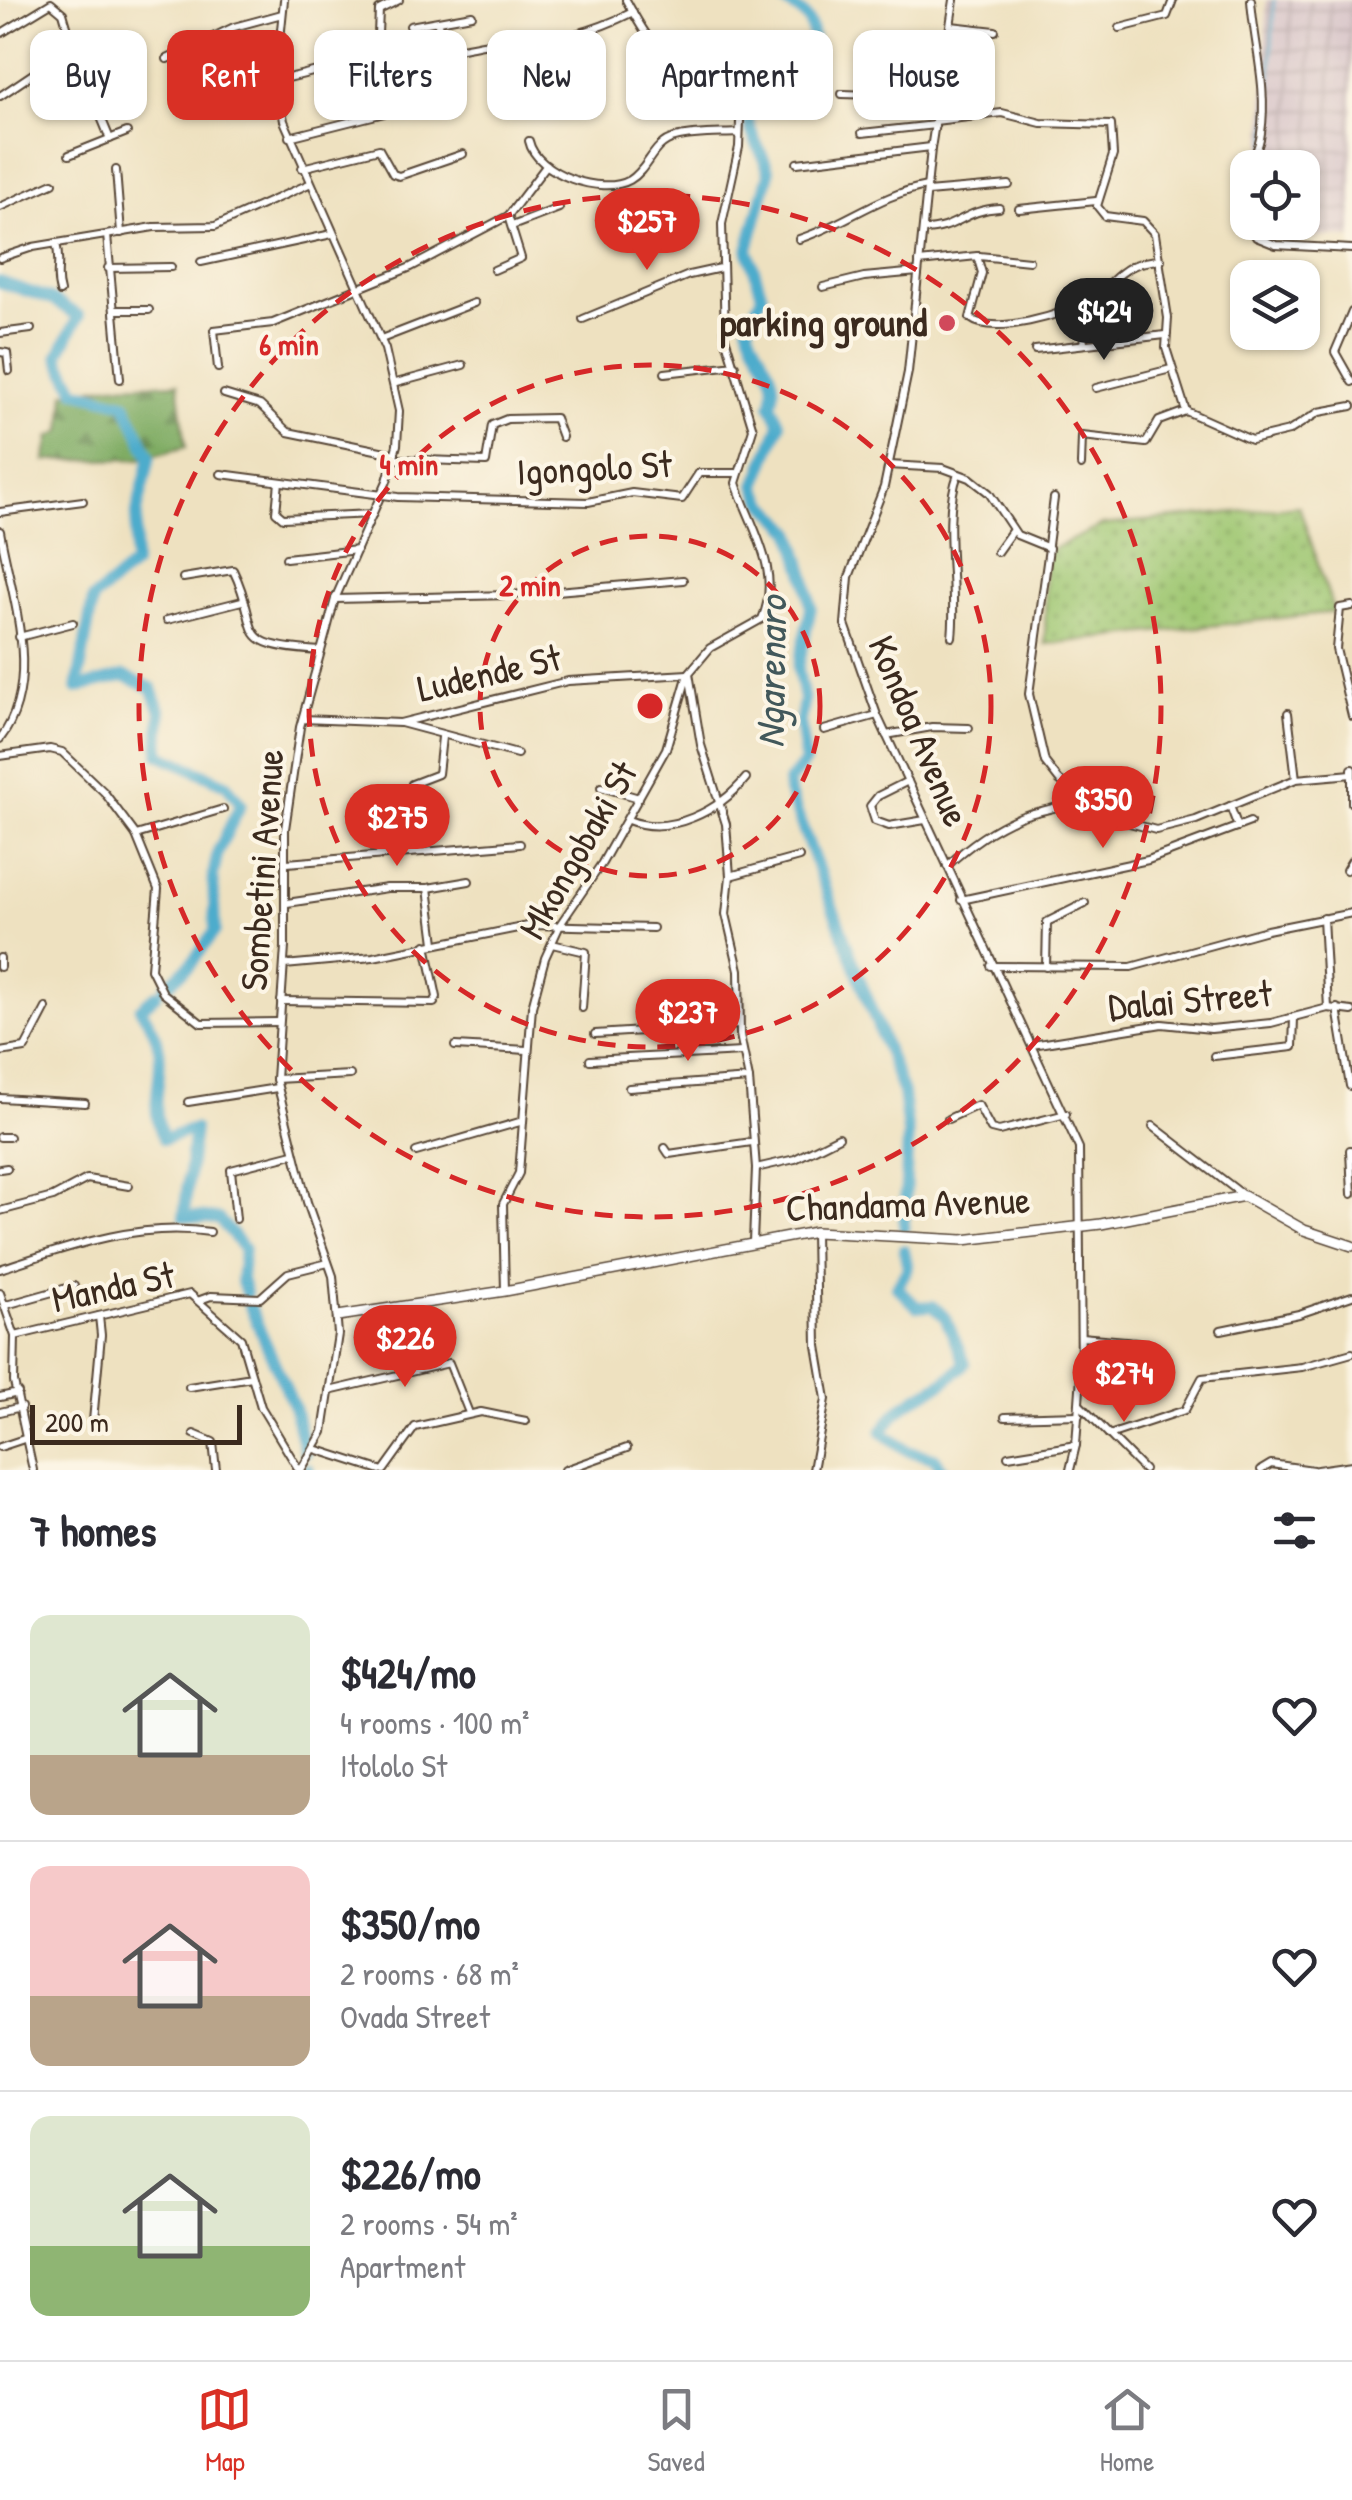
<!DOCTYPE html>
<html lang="en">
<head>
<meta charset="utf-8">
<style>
  body { margin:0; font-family:"Patrick Hand",sans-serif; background:#f7f7f7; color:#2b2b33; height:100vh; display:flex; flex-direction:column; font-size:38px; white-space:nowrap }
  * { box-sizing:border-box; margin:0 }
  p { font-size:32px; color:#7c7c81 }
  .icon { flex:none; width:55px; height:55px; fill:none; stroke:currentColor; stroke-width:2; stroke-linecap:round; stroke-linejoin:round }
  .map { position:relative; height:1470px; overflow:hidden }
  .drawer { display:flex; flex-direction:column; background:#fff; flex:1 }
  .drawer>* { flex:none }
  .banner { position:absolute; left:30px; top:30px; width:1292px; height:90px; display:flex; gap:20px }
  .buttons { position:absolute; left:1230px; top:150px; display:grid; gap:20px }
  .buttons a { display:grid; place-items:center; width:90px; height:90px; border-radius:20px; background:#fff; box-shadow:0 2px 8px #0004; font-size:50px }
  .scale { position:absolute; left:30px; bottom:25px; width:212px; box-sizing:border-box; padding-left:10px; border:5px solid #3b2a1e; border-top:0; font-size:28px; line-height:35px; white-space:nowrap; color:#3b2a1e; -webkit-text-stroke:8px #fcf5e5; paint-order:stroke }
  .price { position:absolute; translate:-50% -85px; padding:0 22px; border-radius:35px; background:#d93025; color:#fff; font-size:32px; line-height:65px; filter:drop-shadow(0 2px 5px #0008) }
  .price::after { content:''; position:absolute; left:50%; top:60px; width:30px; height:22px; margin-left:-15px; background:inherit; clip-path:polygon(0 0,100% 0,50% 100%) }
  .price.active { background:#222; color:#fff }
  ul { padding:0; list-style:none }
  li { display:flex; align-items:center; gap:30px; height:250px; padding:0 30px }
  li+li { border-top:2px solid #e1e1e2 }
  li span { display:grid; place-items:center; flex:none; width:280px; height:200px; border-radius:20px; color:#555 }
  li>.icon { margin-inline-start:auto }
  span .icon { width:120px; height:120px; fill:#fffc; stroke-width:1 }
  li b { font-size:42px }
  h2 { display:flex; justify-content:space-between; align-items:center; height:120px; padding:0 30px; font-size:42px }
  .tag { padding:0 35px; border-radius:20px; background:#fff; box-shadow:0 2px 8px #0004; font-size:35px; line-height:90px }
  .tag.active { background:#d93025; color:#fff }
  .tabs { display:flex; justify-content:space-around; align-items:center; height:140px; border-top:2px solid #e1e1e2; background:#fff; font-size:28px; color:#7c7c81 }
  .tabs a { display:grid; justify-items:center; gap:5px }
  .tabs .active { color:#d93025 }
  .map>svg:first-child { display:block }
</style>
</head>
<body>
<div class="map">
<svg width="1352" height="1470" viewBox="0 0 1352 1470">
  <defs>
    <pattern id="industrial-grid" width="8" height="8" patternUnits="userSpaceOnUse" patternTransform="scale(2.5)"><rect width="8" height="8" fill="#d2bdc5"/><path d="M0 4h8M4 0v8" fill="none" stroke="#ac9a9f"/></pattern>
    <pattern id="grass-dots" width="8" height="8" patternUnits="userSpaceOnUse" patternTransform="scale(2.5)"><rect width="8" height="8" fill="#9fc772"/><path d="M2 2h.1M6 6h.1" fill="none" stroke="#83a25d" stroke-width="1.8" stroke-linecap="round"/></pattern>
    <pattern id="forest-firs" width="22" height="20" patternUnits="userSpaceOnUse" patternTransform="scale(2.5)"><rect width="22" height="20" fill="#7fac64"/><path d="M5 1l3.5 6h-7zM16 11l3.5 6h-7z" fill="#698c52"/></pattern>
  </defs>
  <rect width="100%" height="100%" fill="#fcf5e5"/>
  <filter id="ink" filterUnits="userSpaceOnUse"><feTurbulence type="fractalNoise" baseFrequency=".01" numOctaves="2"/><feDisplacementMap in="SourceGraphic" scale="20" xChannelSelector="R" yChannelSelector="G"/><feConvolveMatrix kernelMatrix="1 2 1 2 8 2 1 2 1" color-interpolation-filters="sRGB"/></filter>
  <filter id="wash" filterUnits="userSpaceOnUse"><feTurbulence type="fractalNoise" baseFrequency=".0048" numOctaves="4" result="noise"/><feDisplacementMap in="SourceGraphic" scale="40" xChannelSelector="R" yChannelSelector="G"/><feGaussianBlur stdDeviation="2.25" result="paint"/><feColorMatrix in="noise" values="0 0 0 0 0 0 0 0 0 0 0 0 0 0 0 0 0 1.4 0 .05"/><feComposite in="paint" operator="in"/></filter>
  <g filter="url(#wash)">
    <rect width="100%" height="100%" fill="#eee1c0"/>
    <!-- industrial -->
    <polygon fill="url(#industrial-grid)" points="1266,0 1352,0 1352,238 1262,234 1262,223 1302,222 1302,168 1263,167"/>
    <!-- grass -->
    <polygon fill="url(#grass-dots)" stroke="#6d7848" stroke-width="2.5" points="1299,506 1334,612 1045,644 1046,552 1103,525"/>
    <!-- forest -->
    <polygon fill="url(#forest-firs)" stroke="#5d6b41" stroke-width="2.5" points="178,383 186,447 140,459 45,461 50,437 62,431 65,393 111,385"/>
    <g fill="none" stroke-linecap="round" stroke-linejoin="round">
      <!-- stream -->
      <polyline stroke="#4eaccc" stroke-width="2.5" points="1267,168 1274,0"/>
      <!-- river -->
      <g stroke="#4eaccc" stroke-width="12">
        <path d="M780,0C796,8 808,13 812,31C822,79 749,65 747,107C746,133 763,150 769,173L748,249L762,295L748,325C755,357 782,369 771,405L780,424L756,485L765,503L792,531L806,579L811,608L798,669L804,700L800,722L805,762L788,783L789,792L903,1093L908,1134L904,1227"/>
        <polyline points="0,282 51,299 79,316 58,356 76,391 125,403 150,457 137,512 134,565 93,599 77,688 124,676 152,688 161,712 159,754 226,784 241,804 218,851 213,876 215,931 190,965 165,987"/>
        <path d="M156,995L140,1009C182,1061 141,1090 164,1139L194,1129L184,1216L219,1219L244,1249L241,1280L246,1293"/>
        <path d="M904,1250L908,1268L897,1287L917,1307L933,1306L945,1317L965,1363C938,1396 906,1391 882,1432L908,1451L935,1458L943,1470"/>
        <polyline points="249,1305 294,1407 305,1453"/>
        <polyline points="308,1469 309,1470"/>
      </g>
    </g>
  </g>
  <g filter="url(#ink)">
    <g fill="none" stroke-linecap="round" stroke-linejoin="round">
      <!-- minor casing -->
      <g stroke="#564536" stroke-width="10">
        <g id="minor">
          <polyline points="284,0 276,79 284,121 385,349 399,411 397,445 387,481 335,599 326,633 300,727 285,829 285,947 276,1079 307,1202 333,1276 338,1334 323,1432 301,1470"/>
          <path d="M626,0C662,66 665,60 735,60L742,69L739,147L722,224L725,337L753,429L736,483C750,526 783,571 762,619L710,648L689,673L701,745L726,824L730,876L726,914L739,970L740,1035L749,1079L756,1168L753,1242"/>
          <polyline points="954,0 931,149 908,372 884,487 849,577 845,624 877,715 1079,1148 1081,1375 1076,1445 1070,1470"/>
          <polyline points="438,22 442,55"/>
          <polyline points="410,26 472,15"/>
          <polyline points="951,26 995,31"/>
          <polyline points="1120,28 1167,16 1173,0"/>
          <polyline points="0,34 51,3 63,13 73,47 0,96"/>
          <polyline points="377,58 379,10 399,0"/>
          <polyline points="167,59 234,27 282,14"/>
          <polyline points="866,62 944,64"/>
          <polyline points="48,67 60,82 86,81 110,139"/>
          <polyline points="842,94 939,97"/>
          <path d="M205,98L375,57L389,63C422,59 484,40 512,41C558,41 591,33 633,12"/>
          <polyline points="935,121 1002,113 1041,123 1111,125 1113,155 1097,206 1105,216 1143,221 1155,234 1168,318 1166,348 1186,411 1251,440 1289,431 1319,412 1352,406"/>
          <polyline points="862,133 935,125"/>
          <polyline points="289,137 448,97 440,56"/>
          <path d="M529,141C536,174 602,196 630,180C649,169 652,143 675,138C694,133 718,134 738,133"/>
          <polyline points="69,155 127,132"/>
          <polyline points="797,163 931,147"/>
          <polyline points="302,168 379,149 393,174 399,176 463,154"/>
          <polyline points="116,170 121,233"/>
          <polyline points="927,192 1009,185"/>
          <polyline points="0,207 53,183"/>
          <polyline points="1019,209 1096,201"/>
          <path d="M1248,217L1237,190C1245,173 1259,152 1261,133C1268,87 1254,45 1251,0"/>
          <polyline points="1250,222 1256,237 1276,245 1352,249"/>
          <polyline points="512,226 559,208"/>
          <path d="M923,230C957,230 963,210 999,208"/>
          <polyline points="107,235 120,379"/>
          <path d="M799,239C844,225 880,194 927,186"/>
          <path d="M56,243C62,265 54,273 60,292"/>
          <polyline points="979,256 1029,261"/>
          <polyline points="0,258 33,247 154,227 215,226 309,184"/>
          <polyline points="201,262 332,234"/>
          <path d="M919,262L977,256L982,273L970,318C993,336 1065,315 1089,300C1118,281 1120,262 1161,260"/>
          <polyline points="108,268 171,267"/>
          <polyline points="494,270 521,258 508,216"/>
          <polyline points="823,287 864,277 918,272"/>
          <polyline points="116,310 149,310"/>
          <polyline points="1352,312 1335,352 1352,382"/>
          <polyline points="583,319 689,275 721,268"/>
          <polyline points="0,333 31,329"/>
          <polyline points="381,339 474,303"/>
          <polyline points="1083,343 1092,299"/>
          <polyline points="1035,350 1165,335"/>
          <polyline points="0,352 7,353 9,371"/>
          <polyline points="218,368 214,330 273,323 411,267 508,216 546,166"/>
          <polyline points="665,373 735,365"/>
          <polyline points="396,383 463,365"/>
          <polyline points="1096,388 1171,369"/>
          <polyline points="224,394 260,405 288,432 395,454"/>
          <polyline points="393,459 486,462 492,425 507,419 555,418 562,437"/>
          <polyline points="889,465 943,468 970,478 989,493 1017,535 1049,548 1029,694 1045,762 1059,780 1114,819 1156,830 1196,820 1296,779 1352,774"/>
          <polyline points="1081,465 1082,436 1146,443 1159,421 1186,411"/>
          <polyline points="221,474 398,497 588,502 632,493 682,499 699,473 736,473"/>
          <polyline points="279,482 276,512 283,518 373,514"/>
          <polyline points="0,512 83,501"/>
          <path d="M0,531C11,596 44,681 0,739"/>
          <polyline points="1048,545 1054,498"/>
          <polyline points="997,552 1012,531"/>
          <polyline points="286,558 357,550"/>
          <path d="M183,578L233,570C264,633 228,645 321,651"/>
          <polyline points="335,599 511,595 683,580"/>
          <polyline points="1352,606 1340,608 1336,649 1352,716"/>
          <polyline points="167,620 242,601"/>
          <polyline points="19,637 73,623"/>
          <path d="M952,637C958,587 941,519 958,474"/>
          <polyline points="1288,713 1296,779"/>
          <polyline points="303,719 400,723 568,681 688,674"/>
          <polyline points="401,723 517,754"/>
          <polyline points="824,730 877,715"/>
          <polyline points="886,735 932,727 969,728"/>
          <polyline points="0,756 50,749 62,752 104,792 136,835 158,889 151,969 163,993 201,1023 278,1022"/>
          <polyline points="1352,769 1352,803"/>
          <polyline points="908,781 878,796 870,806 875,821 889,826 925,820"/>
          <polyline points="601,787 639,798"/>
          <polyline points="415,806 412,784 438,774 442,737"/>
          <polyline points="1230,806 1238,827"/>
          <path d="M628,820C670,837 720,810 746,778"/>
          <polyline points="136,835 223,809"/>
          <polyline points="287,863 520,844"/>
          <path d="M947,866C969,845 991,829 1020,817C1039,809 1066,810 1079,794"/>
          <polyline points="1346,870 1352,860"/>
          <polyline points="730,876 799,857"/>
          <polyline points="428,888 469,881"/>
          <polyline points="961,900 1148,860 1250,822"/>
          <polyline points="287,903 387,888 428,888 435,943"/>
          <polyline points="1323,918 1328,1008"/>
          <polyline points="552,944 586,952 582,1008"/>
          <polyline points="0,958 0,967"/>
          <polyline points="284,965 373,957 533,925 653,928"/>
          <polyline points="991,966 1131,967 1267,930 1352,913"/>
          <polyline points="1046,967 1047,922 1085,903"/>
          <polyline points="281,1001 434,1003 437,997 426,945"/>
          <polyline points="1337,1008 1350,1086"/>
          <polyline points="595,1034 739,1025"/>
          <polyline points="1032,1045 1162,1024 1211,1029 1271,1023 1328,1008 1352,1011"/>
          <polyline points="455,1046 527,1050"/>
          <polyline points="0,1052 25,1048 46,1008"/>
          <polyline points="1214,1056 1293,1047 1294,1018"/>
          <polyline points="590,1060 742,1052"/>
          <polyline points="276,1079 350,1075"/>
          <polyline points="629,1088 749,1079"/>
          <polyline points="0,1098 85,1103"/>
          <polyline points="188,1102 277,1088"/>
          <polyline points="948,1119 978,1105 991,1129 999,1131 1066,1114"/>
          <polyline points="1153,1126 1243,1195"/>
          <polyline points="0,1137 9,1137"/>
          <polyline points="665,1148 669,1154 752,1142"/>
          <polyline points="1350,1150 1352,1194"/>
          <polyline points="416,1152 523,1121"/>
          <polyline points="756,1168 795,1159 839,1137"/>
          <polyline points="0,1169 7,1168"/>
          <polyline points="0,1211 53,1197 87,1179 129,1186"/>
          <polyline points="236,1219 231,1170 293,1154"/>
          <path d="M0,1269C67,1247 138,1221 210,1232"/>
          <polyline points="505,1291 503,1204 519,1173 532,1007 545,958 561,923 602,863 666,749 688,674"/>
          <polyline points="0,1293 15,1336 14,1382 33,1470"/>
          <polyline points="200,1300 211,1296 260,1298 288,1273 328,1263"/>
          <polyline points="6,1305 74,1286"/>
          <polyline points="1221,1330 1299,1314 1352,1296"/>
          <polyline points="15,1336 190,1294 241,1339 261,1407 299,1470"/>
          <polyline points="1081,1337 1137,1342"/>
          <polyline points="189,1387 252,1377"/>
          <polyline points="329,1391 449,1363 469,1413"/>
          <polyline points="0,1397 18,1393"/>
          <polyline points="1080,1405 1144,1470"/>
          <polyline points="0,1412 21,1407"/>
          <polyline points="1005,1417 1079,1415"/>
          <polyline points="93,1421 101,1335 99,1316"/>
          <polyline points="194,1434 213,1442 216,1470"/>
          <polyline points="1109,1435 1185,1410 1202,1378 1302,1367 1352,1353"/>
          <polyline points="0,1447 27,1438"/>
          <polyline points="315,1449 380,1470"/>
          <polyline points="1008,1456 1076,1445"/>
          <polyline points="384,1470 415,1427 481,1412 526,1421"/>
          <polyline points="565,1470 627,1448"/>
          <polyline points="813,1470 826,1399 817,1346 815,1232"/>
          <polyline points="1261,1470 1271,1464 1313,1470"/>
          <polyline points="1317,1470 1352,1465"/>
        </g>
      </g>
      <!-- tertiary casing -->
      <g stroke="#564536" stroke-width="12">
        <polyline id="tertiary" points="338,1316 505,1291 815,1232 963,1240 1101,1224 1244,1196 1304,1230 1352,1246"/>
      </g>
      <!-- minor -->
      <use href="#minor" stroke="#fff" stroke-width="6"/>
      <!-- tertiary -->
      <use href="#tertiary" stroke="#fff" stroke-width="9"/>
    </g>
  </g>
  <!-- distance rings -->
  <g fill="none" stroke="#d62828" stroke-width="5" stroke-dasharray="18 12">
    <circle cx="650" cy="706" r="170"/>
    <circle cx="650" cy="706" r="341"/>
    <circle cx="650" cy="706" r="511"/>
  </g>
  <!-- markers -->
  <circle fill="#d1495b" stroke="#fcf5e5" stroke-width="4" cx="947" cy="323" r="10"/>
  <g text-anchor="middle" stroke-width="8" stroke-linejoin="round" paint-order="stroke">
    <!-- poi labels -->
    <g font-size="38" font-weight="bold" fill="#3b2a1e" stroke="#fcf5e5" text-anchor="end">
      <text x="927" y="336">parking ground</text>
    </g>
    <!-- street labels -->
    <g font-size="38" fill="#3b2a1e" stroke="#fcf5e5">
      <text transform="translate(594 468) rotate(-3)" y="13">Igongolo St</text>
      <text transform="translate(489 673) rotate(-13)" y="13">Ludende St</text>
      <text transform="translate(919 731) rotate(67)" y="13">Kondoa Avenue</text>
      <text transform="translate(578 850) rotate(-60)" y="13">Mkongobaki St</text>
      <text transform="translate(262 870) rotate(-86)" y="13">Sombetini Avenue</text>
      <text transform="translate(1190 1000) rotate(-5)" y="13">Dalai Street</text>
      <text transform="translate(908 1204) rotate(-2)" y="13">Chandama Avenue</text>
      <text transform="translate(113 1287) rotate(-12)" y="13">Manda St</text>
    </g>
    <!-- water labels -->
    <g font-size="40" font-style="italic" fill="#42585b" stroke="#fcf5e5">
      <text transform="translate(771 672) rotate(-89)" y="14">Ngarenaro</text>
    </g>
  </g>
  <circle cx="650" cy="706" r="15" fill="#d62828" stroke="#fcf5e5" stroke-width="5"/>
  <g font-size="30" text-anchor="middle" font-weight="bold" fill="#d62828" stroke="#fcf5e5" stroke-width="8" stroke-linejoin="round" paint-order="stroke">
    <text x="289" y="355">6 min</text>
    <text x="409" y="475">4 min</text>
    <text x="530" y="596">2 min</text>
  </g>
</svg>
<div class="buttons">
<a><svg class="icon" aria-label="locate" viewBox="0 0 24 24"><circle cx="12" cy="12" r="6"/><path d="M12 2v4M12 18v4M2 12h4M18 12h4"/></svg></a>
<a><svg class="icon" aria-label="layers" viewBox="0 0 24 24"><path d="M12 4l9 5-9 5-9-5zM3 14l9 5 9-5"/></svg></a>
</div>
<div class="scale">200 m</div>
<b class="price" style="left:647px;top:273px">$257</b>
<b class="price active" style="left:1104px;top:363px">$424</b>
<b class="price" style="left:1103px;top:851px">$350</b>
<b class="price" style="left:397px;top:869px">$275</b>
<b class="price" style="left:688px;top:1064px">$237</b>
<b class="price" style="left:405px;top:1390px">$226</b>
<b class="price" style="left:1124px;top:1425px">$274</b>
<div class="banner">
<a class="tag">Buy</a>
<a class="tag active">Rent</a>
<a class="tag">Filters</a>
<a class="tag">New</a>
<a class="tag">Apartment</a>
<a class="tag">House</a>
</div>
</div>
<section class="drawer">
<h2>7 homes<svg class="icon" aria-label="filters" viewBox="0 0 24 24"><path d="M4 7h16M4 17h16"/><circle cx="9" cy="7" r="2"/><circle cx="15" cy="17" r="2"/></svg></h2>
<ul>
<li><span style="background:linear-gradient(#dfe7d0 70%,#b9a48a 0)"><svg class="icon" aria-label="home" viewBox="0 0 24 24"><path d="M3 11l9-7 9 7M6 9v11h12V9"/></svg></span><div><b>$424/mo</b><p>4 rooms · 100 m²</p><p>Itololo St</p></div><svg class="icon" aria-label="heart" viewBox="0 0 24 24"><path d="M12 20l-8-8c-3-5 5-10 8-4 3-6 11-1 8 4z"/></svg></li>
<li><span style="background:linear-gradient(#f6c9c9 65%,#b9a48a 0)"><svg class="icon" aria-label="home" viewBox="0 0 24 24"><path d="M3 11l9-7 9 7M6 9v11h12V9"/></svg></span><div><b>$350/mo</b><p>2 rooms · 68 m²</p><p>Ovada Street</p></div><svg class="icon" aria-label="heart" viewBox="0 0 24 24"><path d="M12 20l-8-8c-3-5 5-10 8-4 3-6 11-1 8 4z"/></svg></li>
<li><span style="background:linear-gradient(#dfe7d0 65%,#8fb573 0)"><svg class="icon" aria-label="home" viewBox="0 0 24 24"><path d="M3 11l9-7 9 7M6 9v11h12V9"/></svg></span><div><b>$226/mo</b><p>2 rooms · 54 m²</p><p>Apartment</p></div><svg class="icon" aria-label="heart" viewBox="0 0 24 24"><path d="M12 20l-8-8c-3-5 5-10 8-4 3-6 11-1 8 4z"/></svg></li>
</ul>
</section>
<nav class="tabs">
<a class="active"><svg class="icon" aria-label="map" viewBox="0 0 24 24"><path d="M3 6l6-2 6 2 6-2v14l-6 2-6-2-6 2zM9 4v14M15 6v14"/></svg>Map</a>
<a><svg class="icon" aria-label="saved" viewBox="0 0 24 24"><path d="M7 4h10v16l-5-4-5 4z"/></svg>Saved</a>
<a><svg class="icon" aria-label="home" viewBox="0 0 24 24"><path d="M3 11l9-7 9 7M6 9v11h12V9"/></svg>Home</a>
</nav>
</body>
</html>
